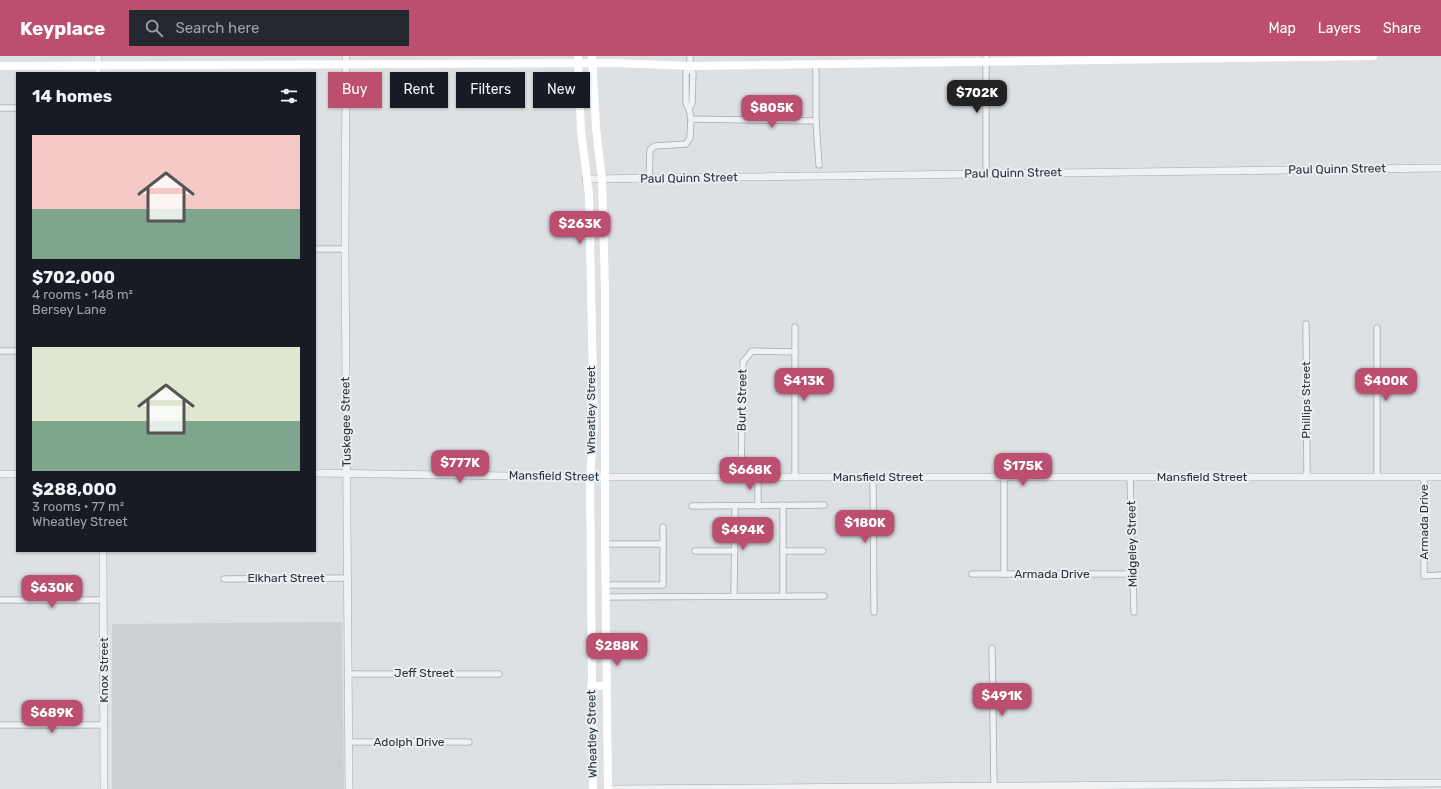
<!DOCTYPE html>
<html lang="en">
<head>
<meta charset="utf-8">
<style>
  body { margin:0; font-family:Rubik,sans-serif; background:#242831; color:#f1f3f6; height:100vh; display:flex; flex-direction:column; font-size:15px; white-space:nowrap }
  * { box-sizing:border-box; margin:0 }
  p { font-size:13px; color:#9ea1a6 }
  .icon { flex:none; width:22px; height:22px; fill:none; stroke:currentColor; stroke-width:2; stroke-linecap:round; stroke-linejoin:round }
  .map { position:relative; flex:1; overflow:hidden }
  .sheet { position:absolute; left:16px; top:16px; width:300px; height:480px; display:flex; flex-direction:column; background:#171b24; border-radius:0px; box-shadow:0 1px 3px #0004 }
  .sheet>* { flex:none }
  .top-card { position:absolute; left:328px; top:16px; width:380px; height:36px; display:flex; gap:8px }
  .price { position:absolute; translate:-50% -34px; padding:0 9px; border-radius:8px; background:#bc4f6f; color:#fff; font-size:13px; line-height:26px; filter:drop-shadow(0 1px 2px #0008) }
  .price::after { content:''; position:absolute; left:50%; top:24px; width:12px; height:9px; margin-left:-6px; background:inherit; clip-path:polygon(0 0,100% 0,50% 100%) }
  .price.active { background:#222; color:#fff }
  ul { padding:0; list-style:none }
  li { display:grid; align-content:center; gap:8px; height:212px; padding:0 16px }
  li span { display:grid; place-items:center; height:124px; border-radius:0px; color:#555 }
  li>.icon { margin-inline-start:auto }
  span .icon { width:72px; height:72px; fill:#fffc; stroke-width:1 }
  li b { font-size:17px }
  h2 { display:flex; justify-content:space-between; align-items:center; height:48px; padding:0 16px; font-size:17px }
  .tag { padding:0 14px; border-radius:0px; background:#171b24; box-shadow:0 1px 3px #0004; font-size:14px; line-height:36px }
  .tag.active { background:#bc4f6f; color:#fff }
  header { display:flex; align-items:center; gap:24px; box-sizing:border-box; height:56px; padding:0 20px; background:#bc4f6f; color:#fff }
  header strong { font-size:19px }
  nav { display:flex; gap:22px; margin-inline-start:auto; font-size:14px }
  .search { width:280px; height:36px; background:#242831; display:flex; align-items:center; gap:10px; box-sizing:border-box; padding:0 14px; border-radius:0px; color:#9ea1a6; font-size:15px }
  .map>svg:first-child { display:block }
</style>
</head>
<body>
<header>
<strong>Keyplace</strong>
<div class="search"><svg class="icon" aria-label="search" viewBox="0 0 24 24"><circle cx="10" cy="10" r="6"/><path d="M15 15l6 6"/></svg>Search here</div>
<nav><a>Map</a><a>Layers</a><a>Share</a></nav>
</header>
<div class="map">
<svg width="1441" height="733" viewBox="0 0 1441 733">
  <rect width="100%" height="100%" fill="#dde1e4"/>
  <!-- built -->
  <polygon fill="#cbd0d5" points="342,566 344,733 112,733 112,568"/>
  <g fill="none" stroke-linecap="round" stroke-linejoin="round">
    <!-- minor casing -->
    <g stroke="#a3a9ad" stroke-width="7">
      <g id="minor">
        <polyline points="690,14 686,16 686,47 689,52 691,63 816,65 816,16 815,8"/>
        <polyline points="0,52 17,52"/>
        <polyline points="689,52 692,48 693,16 690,14 690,0"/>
        <polyline points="816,65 819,109"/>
        <polyline points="986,117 986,0"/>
        <polyline points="649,122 650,94 655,90 686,88 690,82 691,63"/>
        <polyline points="315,193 345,193"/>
        <polyline points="1306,268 1307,421"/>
        <polyline points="795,271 795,421"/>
        <polyline points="1377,272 1377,421"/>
        <polyline points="0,295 17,295"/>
        <polyline points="741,420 743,306 752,295 795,296"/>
        <polyline points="758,420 758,450"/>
        <polyline points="873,421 874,556"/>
        <polyline points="1004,421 1004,518"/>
        <polyline points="1130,421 1134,556"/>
        <polyline points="1424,421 1424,520 1441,519"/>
        <polyline points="783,449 783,540"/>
        <polyline points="692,450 824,449"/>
        <polyline points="605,488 663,488"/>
        <polyline points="695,495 735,495"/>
        <polyline points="783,495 823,495"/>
        <polyline points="972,518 1132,518"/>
        <polyline points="224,523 347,522"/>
        <polyline points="605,529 663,529 663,471"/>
        <polyline points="734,540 735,450"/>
        <polyline points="605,541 824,540"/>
        <polyline points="0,544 103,544"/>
        <polyline points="992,592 994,730"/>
        <polyline points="348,618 499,618"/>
        <polyline points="0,669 104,669"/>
        <polyline points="349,686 469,686"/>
      </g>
    </g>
    <!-- tertiary casing -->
    <g stroke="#a3a9ad" stroke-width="8">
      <g id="tertiary">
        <polyline points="98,0 98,17"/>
        <polyline points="346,0 345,193 349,733"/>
        <polyline points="586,123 1441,112"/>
        <polyline points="315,417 582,421 1441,421"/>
        <polyline points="0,418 17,418"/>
        <polyline points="103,495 104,733"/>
        <polyline points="610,733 1441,727"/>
      </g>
    </g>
    <!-- minor -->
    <use href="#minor" stroke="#eff1f3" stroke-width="5.5"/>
    <!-- tertiary -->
    <use href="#tertiary" stroke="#eff1f3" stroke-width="7"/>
    <!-- secondary -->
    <g stroke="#fff" stroke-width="8">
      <polyline points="578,0 581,74 589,139 594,371 590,421 593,733"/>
      <polyline points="592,0 596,72 602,123 605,232 605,488 608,733"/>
      <polyline points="0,10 614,7 690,10 1373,0"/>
      <polyline points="591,630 607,630"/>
    </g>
  </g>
  <g text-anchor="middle" stroke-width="4" stroke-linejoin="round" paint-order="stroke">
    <!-- street labels -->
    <g font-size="12" fill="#283139" stroke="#ebeff3">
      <text transform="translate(1337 113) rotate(-1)" y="4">Paul Quinn Street</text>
      <text transform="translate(1013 117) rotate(-1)" y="4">Paul Quinn Street</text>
      <text transform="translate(689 122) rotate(-1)" y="4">Paul Quinn Street</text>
      <text transform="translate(742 344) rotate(-89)" y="4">Burt Street</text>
      <text transform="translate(1306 344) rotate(-90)" y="4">Phillips Street</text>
      <text transform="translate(591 354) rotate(-90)" y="4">Wheatley Street</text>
      <text transform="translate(346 366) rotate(-91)" y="4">Tuskegee Street</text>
      <text transform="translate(554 420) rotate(1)" y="4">Mansfield Street</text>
      <text x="878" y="425">Mansfield Street</text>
      <text x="1202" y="425">Mansfield Street</text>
      <text transform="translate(1424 466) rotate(-90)" y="4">Armada Drive</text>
      <text transform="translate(1132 488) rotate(-91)" y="4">Midgeley Street</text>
      <text x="1052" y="522">Armada Drive</text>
      <text x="286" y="526">Elkhart Street</text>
      <text transform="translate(104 614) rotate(-90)" y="4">Knox Street</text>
      <text x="424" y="621">Jeff Street</text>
      <text transform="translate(592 678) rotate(-91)" y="4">Wheatley Street</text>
      <text x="409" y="690">Adolph Drive</text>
    </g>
  </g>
</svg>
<b class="price active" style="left:977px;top:58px">$702K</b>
<b class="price" style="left:772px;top:73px">$805K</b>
<b class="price" style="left:580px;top:189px">$263K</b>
<b class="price" style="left:804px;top:346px">$413K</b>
<b class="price" style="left:1386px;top:346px">$400K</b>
<b class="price" style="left:460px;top:428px">$777K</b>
<b class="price" style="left:1023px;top:431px">$175K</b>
<b class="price" style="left:750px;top:435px">$668K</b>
<b class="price" style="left:865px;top:488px">$180K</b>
<b class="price" style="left:743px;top:495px">$494K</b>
<b class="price" style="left:52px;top:553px">$630K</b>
<b class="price" style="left:617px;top:611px">$288K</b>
<b class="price" style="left:1002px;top:661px">$491K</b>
<b class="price" style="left:52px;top:678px">$689K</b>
<div class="top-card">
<a class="tag active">Buy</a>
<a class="tag">Rent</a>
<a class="tag">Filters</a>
<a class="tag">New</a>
</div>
<section class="sheet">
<h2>14 homes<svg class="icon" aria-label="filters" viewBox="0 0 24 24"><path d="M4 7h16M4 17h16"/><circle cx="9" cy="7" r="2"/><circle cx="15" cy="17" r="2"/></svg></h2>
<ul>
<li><span style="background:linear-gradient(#f6c9c9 60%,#7fa58c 0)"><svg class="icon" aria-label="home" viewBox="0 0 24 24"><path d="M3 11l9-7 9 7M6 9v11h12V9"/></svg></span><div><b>$702,000</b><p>4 rooms · 148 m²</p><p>Bersey Lane</p></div></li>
<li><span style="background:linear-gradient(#dfe7d0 60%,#7fa58c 0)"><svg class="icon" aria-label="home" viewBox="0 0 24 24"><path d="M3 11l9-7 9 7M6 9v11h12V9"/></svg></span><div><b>$288,000</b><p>3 rooms · 77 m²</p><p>Wheatley Street</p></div></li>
</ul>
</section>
</div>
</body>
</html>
